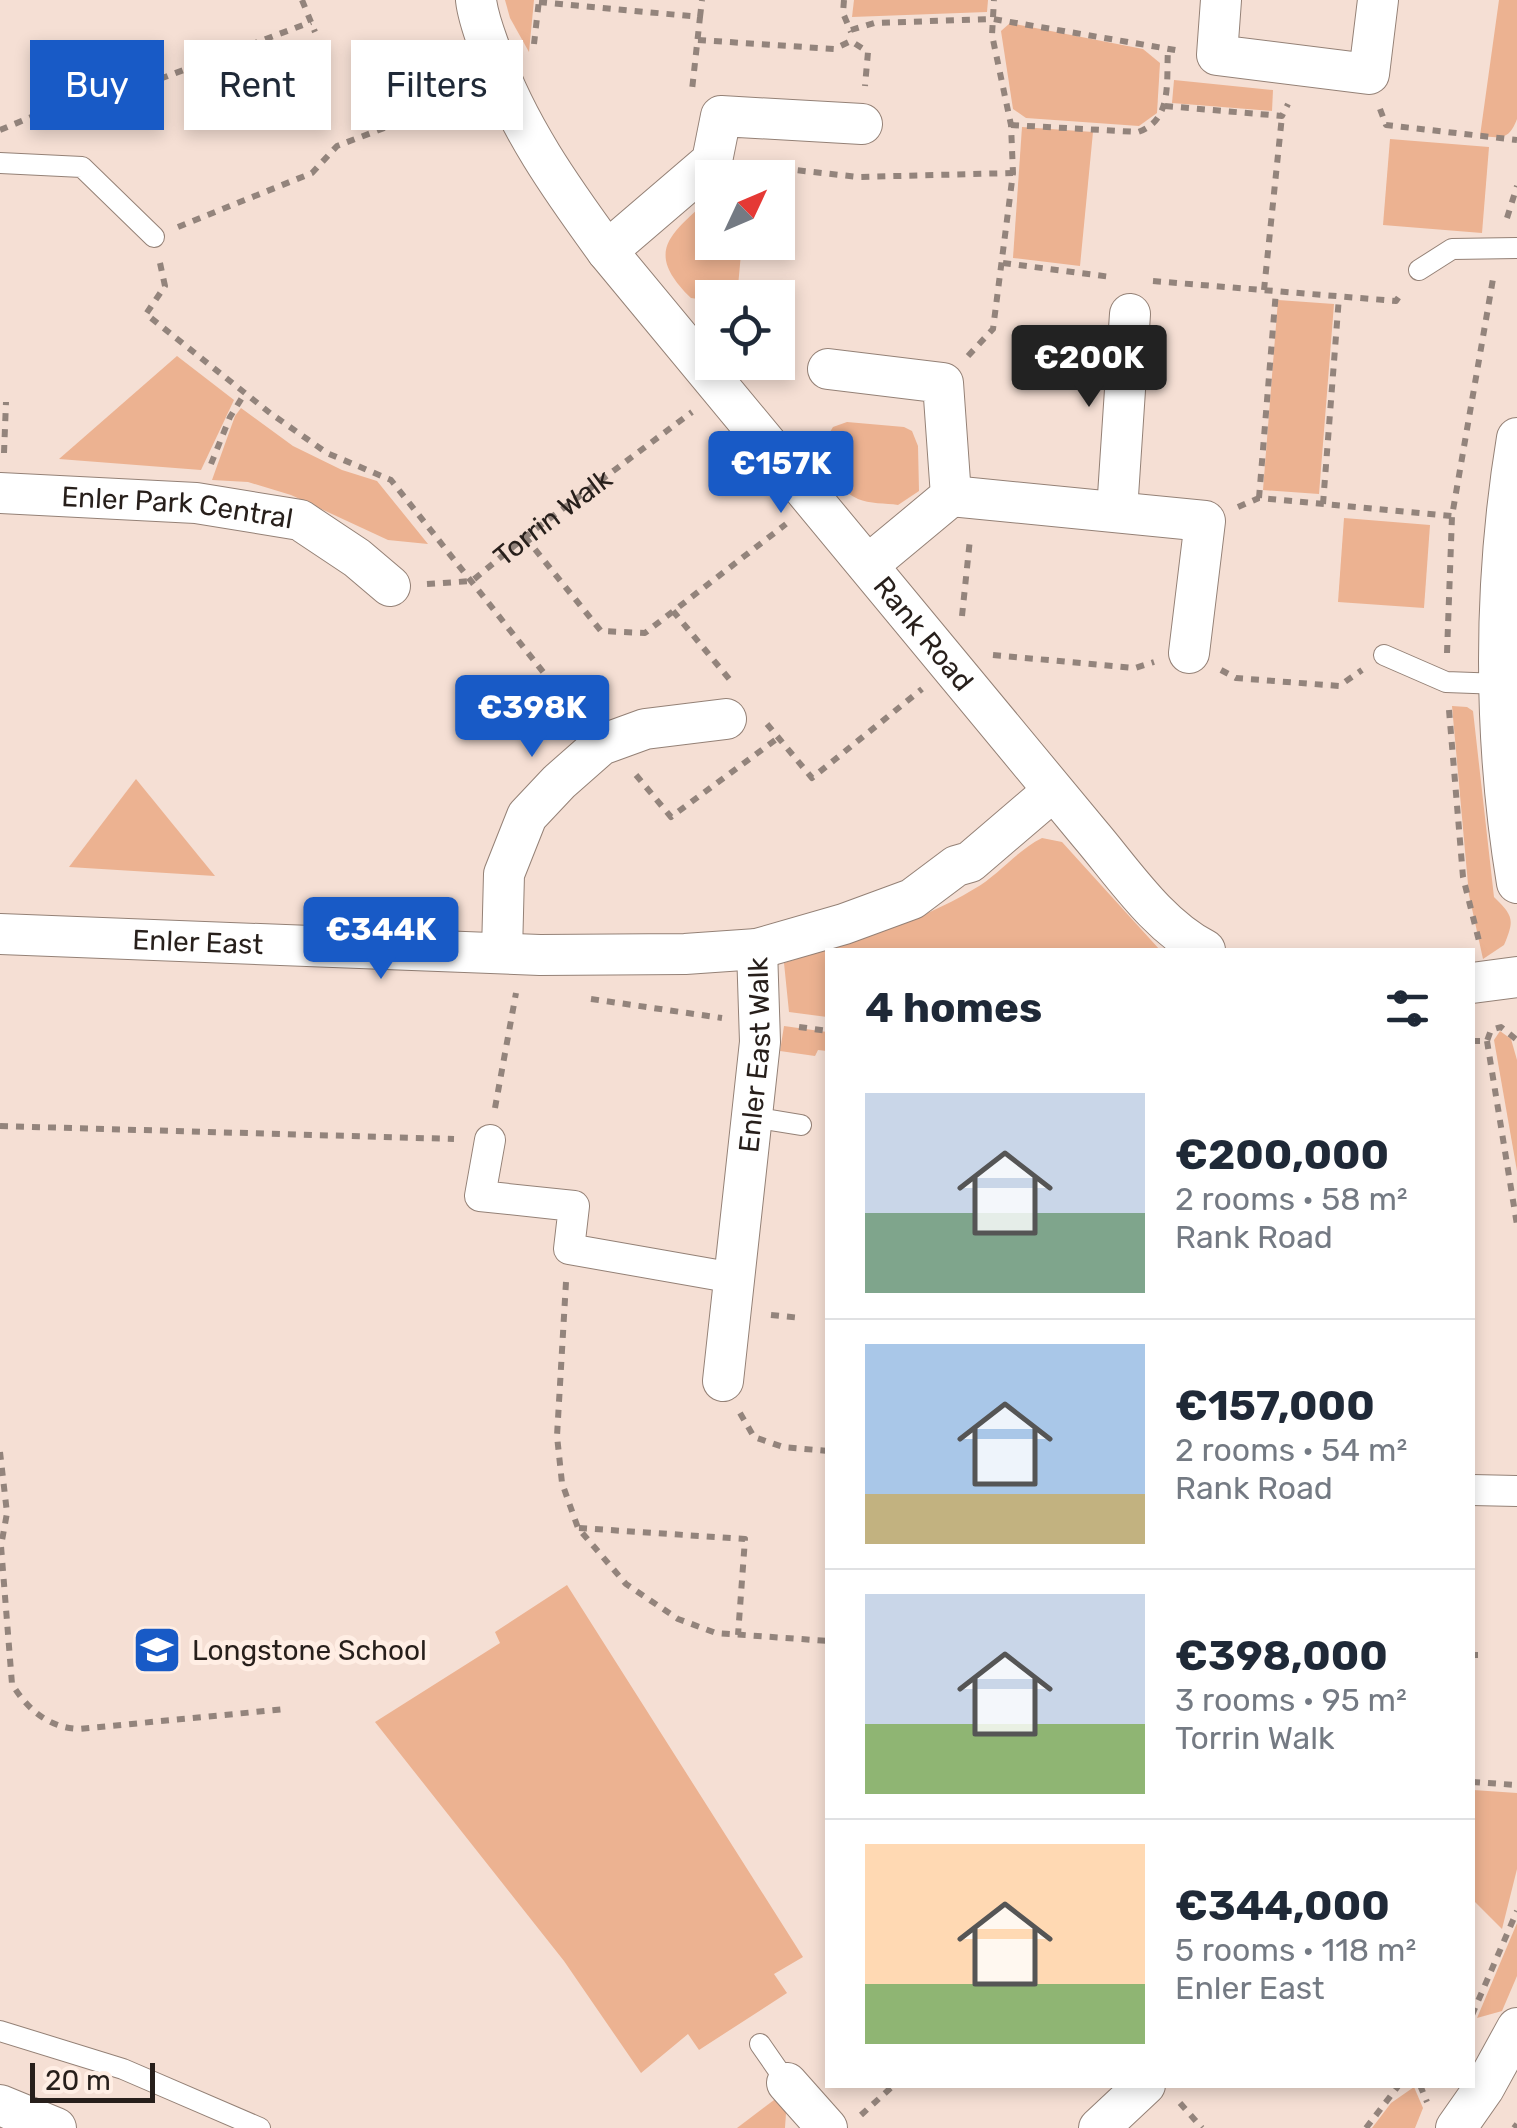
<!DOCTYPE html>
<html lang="en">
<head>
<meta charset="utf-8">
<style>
  body { margin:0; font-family:Rubik,sans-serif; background:#f2f2f3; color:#1f2937; height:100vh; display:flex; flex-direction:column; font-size:38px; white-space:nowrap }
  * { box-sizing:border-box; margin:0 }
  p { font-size:32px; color:#747a83 }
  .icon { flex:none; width:55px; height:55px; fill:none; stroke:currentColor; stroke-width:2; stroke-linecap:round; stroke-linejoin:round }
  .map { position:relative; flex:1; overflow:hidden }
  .details { position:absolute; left:825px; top:948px; width:650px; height:1140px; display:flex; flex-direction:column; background:#fff; border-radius:0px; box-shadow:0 5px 15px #0003 }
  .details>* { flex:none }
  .guide { position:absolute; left:30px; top:40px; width:645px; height:90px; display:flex; gap:20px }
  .needle { width:65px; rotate:46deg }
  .fabs { position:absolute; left:695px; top:160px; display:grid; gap:20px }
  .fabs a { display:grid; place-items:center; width:100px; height:100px; border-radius:0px; background:#fff; box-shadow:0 5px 15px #0003; font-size:50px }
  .scale { position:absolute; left:30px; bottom:25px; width:125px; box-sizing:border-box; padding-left:10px; border:5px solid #271f1b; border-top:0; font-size:28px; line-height:35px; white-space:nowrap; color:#271f1b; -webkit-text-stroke:8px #ffeee4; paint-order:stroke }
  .price { position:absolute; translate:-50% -85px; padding:0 22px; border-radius:10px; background:#185ac6; color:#fff; font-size:32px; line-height:65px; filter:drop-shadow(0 2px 5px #0008) }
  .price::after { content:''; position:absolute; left:50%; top:60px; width:30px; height:22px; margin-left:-15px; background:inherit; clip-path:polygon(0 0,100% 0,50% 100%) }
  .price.current { background:#222; color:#fff }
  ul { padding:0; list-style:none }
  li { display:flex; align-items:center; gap:30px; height:250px; padding:0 40px }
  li+li { border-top:2px solid #e0e1e3 }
  li span { display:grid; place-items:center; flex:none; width:280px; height:200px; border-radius:0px; color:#555 }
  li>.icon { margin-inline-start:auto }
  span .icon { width:120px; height:120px; fill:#fffc; stroke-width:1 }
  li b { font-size:42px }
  h2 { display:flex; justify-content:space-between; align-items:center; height:120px; padding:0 40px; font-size:42px }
  .pill { padding:0 35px; border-radius:0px; background:#fff; box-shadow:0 5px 15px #0003; font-size:35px; line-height:90px }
  .pill.current { background:#185ac6; color:#fff }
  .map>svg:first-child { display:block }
</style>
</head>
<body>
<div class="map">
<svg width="1517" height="2128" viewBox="0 0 1517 2128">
  <rect width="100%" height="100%" fill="#f5dfd4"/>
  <!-- green -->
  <g fill="#ecb291">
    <polygon points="505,0 534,0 529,52 510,18"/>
    <polygon points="854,0 988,0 987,12 852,17"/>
    <path d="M1499,0H1517V119C1509,140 1502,138 1480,136Z"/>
    <polygon points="1010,23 1143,49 1160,63 1157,113 1139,126 1026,118 1013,109 1001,31"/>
    <polygon points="1174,80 1273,90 1272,111 1172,103"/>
    <polygon points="1022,127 1093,132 1080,266 1013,258"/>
    <polygon points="1390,139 1489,147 1482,233 1383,225"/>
    <path d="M712,196V242L742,243L737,297L712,298V301L691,298C642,250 672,234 712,196Z"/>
    <polygon points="1278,300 1334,304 1319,494 1263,490"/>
    <polygon points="177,356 234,400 201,470 59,459"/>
    <polygon points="241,408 293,446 342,470 377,481 428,544 388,540 291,495 248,482 212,480 235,416"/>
    <path d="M847,422L904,427L912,431L918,446L919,491L898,505C886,503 869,504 858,499C830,486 815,453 833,427Z"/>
    <polygon points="1344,518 1430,525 1424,608 1338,602"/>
    <path d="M1452,706L1467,707L1473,711L1494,897C1513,916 1515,919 1504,945L1483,959L1469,895Z"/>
    <polygon points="136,779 215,876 69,867"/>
    <path d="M1042,838L1062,842L1160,950H828L827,1017L789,1012L784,963C848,943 916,924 974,889C999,875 1016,851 1042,838Z"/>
    <polygon points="784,1026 827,1032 827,1051 818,1050 815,1056 780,1051"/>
    <polygon points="1500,1031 1511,1039 1517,1060 1517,1171 1494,1040"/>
    <polygon points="567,1585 803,1957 774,1974 787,1993 699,2050 688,2034 641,2073 564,1961 375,1722 500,1643 495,1632"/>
    <polygon points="1473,1790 1517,1793 1517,1869 1502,1929 1473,1900"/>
    <polygon points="1517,1923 1517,1976 1502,2011 1477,2018"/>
    <polygon points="1414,2087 1423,2108 1415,2128 1372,2128 1391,2103"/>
    <polygon points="778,2097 786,2113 785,2128 737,2128"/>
  </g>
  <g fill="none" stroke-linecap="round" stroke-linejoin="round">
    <!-- service casing -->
    <g stroke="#948176" stroke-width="22">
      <g id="service">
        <polyline points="0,163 82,167 154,237"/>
        <polyline points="1419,270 1452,249 1517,248"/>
        <polyline points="1384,655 1446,682 1501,684"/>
        <polyline points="752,1117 801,1125"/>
        <polyline points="0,2031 123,2069 260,2128"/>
        <polyline points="760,2044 787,2083"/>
      </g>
    </g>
    <!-- pedestrian casing -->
    <g stroke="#948176" stroke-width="32">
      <g id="pedestrian">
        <polyline points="490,1140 480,1196 574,1206 569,1249 734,1278"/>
        <polyline points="1472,1490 1517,1491"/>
      </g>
    </g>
    <!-- minor casing -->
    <g stroke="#948176" stroke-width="42">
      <g id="minor">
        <path id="s2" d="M476,0C478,18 485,35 491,52C517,126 561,188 607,251L1089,833C1124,874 1157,925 1205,950"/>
        <polyline points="1221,0 1217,55 1369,74 1378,0"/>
        <polyline points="607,251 712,161 721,116 862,124"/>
        <polyline points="828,369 943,383 951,496 868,565"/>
        <path d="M1517,438C1493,583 1493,738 1517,883"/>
        <path id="s3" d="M0,493L196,503L300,520L357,558L390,586"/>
        <polyline points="951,496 1205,521 1189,653"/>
        <polyline points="1117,511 1130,314"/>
        <path id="s4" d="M0,934L540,955L685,954L757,949L844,924L912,899L956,866L970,862L1053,791"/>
        <polyline points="502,952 504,874 527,816 559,782 601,745 645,729 726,719"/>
        <polyline points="1472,983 1517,977"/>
        <path id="s5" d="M723,1381L760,1042L757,949"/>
        <polyline points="787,2083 827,2128"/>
        <polyline points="0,2105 56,2128"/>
        <polyline points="1099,2128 1145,2085"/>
        <polyline points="1456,2128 1484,2088 1517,2028"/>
      </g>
    </g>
    <!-- path -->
    <g stroke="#93847c" stroke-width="6" stroke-dasharray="8 8" stroke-linecap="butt">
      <polyline points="302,0 315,32"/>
      <polyline points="844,0 843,13 851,32"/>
      <polyline points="539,2 700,17 692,90"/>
      <polyline points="700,17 702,0"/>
      <polyline points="851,30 874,23 993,19 1181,51"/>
      <polyline points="698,40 834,49 851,41 868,52 865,86"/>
      <polyline points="534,44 539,0"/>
      <polyline points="1165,106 1282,116 1288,104"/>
      <polyline points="1380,109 1386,125 1517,140"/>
      <path d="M1011,125L1138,132C1173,120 1166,81 1168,50"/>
      <polyline points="0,130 145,70 157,80 311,22"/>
      <polyline points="750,165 858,177 1013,173"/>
      <polyline points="1507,218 1517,186"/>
      <polyline points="178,227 312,173 337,146 465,97"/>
      <polyline points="160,263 165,286 146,314 270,413 327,453 391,480 578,716"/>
      <polyline points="1003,263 1111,277"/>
      <polyline points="1153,281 1396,301 1401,294"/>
      <polyline points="1264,290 1282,116"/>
      <polyline points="778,341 791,354"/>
      <polyline points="968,356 993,329 1013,173 1011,125 992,35 994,0"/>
      <polyline points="4,453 6,402"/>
      <polyline points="211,464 230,417 245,393"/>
      <polyline points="1259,498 1276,291"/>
      <polyline points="1323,504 1339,297"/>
      <polyline points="1238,507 1259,498 1452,516"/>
      <polyline points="525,537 601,631 645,633 786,524"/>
      <path id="s1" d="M427,584L472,581L525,537L692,412"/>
      <polyline points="673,611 730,680"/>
      <polyline points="962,616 970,539"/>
      <polyline points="1447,653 1452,516 1493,279"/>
      <polyline points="993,655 1135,668 1154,662"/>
      <polyline points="1221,670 1236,678 1339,686 1362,670"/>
      <polyline points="1449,710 1463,877 1480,945"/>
      <polyline points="767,724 812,778 922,689"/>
      <polyline points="636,775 671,817 778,738"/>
      <polyline points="591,999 722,1018"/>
      <polyline points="799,1027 828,1031"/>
      <polyline points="1472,1041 1487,1041 1491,1030 1501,1027 1517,1040"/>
      <polyline points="1487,1041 1517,1225"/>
      <polyline points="495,1108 516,993"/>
      <polyline points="0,1126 454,1139"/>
      <polyline points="566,1282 557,1436 562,1483 578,1528 626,1584 678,1619 716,1633 828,1641"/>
      <polyline points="771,1315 801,1318"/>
      <polyline points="740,1413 754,1437 783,1447 828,1451"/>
      <path d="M0,1452L7,1513L1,1546L12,1684C27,1709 49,1728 79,1729L286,1709"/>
      <polyline points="579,1528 745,1539 738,1635"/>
      <polyline points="1472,1655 1478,1655"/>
      <polyline points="1472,1782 1517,1785"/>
      <polyline points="1472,2015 1517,1911"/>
      <polyline points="1420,2085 1427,2102"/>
      <polyline points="1180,2103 1202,2128"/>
      <polyline points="861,2115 894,2085"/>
      <polyline points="1366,2128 1399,2085"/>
      <polyline points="1514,2128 1517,2124"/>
    </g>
    <!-- service -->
    <use href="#service" stroke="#fff" stroke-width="20"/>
    <!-- pedestrian -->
    <use href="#pedestrian" stroke="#fff" stroke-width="30"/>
    <!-- minor -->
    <use href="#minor" stroke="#fff" stroke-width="40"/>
  </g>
  <!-- icons -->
  <defs>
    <g id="school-square" transform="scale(2.5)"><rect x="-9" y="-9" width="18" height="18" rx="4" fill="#185ac6" stroke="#ffeee4"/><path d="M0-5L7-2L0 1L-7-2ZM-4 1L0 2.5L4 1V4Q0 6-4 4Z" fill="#fff"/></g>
  </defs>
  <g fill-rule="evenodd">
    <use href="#school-square" x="157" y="1650"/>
  </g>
  <g text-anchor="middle" stroke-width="10" stroke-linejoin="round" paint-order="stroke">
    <!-- street labels -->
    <g font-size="28" fill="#271f1b" stroke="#ffeee4">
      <text dy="10" stroke="none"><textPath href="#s3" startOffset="178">Enler Park Central</textPath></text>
      <text dy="10" stroke="none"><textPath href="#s1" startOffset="148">Torrin Walk</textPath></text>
      <text dy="10" stroke="none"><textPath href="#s2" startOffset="782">Rank Road</textPath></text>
      <text dy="10" stroke="none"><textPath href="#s4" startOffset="198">Enler East</textPath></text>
      <text dy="10" stroke="none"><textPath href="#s5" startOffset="328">Enler East Walk</textPath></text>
    </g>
    <!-- poi labels -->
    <g font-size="28" fill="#271f1b" stroke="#ffeee4" text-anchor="start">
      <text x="192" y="1660">Longstone School</text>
    </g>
  </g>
</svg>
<div class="fabs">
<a><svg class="needle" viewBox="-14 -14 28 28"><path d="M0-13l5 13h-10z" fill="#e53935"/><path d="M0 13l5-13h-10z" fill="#747a83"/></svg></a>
<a><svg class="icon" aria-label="locate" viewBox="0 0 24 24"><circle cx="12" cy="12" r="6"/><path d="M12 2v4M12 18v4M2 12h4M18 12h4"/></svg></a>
</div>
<div class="scale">20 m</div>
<b class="price current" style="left:1089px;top:410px">€200K</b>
<b class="price" style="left:781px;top:516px">€157K</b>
<b class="price" style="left:532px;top:760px">€398K</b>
<b class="price" style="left:381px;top:982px">€344K</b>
<div class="guide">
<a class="pill current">Buy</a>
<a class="pill">Rent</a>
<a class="pill">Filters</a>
</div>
<section class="details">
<h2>4 homes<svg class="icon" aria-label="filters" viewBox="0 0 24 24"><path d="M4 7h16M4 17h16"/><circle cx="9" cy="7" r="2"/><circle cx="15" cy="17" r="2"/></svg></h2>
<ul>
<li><span style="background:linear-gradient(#c9d6e8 60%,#7fa58c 0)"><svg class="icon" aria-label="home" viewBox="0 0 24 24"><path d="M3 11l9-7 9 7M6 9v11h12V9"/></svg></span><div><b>€200,000</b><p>2 rooms · 58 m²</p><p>Rank Road</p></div></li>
<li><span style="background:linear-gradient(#a9c7e8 75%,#c2b280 0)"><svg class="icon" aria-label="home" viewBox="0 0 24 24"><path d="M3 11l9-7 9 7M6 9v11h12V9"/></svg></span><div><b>€157,000</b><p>2 rooms · 54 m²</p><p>Rank Road</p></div></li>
<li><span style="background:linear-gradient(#c9d6e8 65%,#8fb573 0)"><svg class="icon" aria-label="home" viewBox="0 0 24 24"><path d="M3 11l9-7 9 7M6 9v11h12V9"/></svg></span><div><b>€398,000</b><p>3 rooms · 95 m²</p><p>Torrin Walk</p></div></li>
<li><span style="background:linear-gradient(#ffd9b3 70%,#8fb573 0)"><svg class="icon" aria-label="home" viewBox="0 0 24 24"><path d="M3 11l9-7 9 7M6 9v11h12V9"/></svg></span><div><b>€344,000</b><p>5 rooms · 118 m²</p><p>Enler East</p></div></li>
</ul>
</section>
</div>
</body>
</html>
